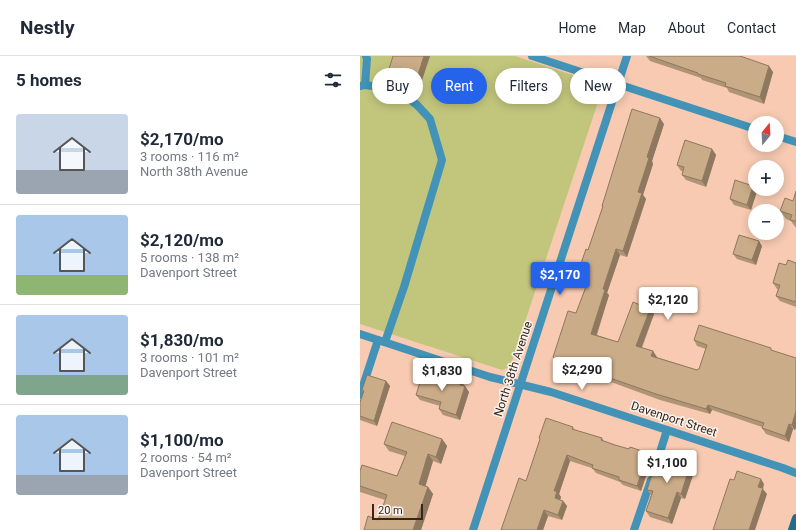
<!DOCTYPE html>
<html lang="en">
<head>
<meta charset="utf-8">
<style>
  body { margin:0; font-family:Roboto,sans-serif; background:#f6f6f7; color:#1f2937; height:100vh; display:flex; flex-direction:column; font-size:15px; white-space:nowrap }
  * { box-sizing:border-box; margin:0 }
  p { font-size:13px; color:#747a83 }
  .icon { flex:none; width:22px; height:22px; fill:none; stroke:currentColor; stroke-width:2; stroke-linecap:round; stroke-linejoin:round }
  .map { position:relative; flex:1; overflow:hidden }
  .side { display:flex; flex-direction:column; background:#fff; width:360px }
  .side>* { flex:none }
  .hud { position:absolute; left:12px; top:12px; width:364px; height:36px; display:flex; gap:8px }
  .needle { width:26px; rotate:18deg }
  .fabs { position:absolute; left:388px; top:60px; display:grid; gap:8px }
  .fabs a { display:grid; place-items:center; width:36px; height:36px; border-radius:50%; background:#fff; box-shadow:0 2px 10px #0003; font-size:20px }
  .scale { position:absolute; left:12px; bottom:10px; width:51px; box-sizing:border-box; padding-left:4px; border:2px solid #36261c; border-top:0; font-size:11px; line-height:14px; white-space:nowrap; color:#36261c; -webkit-text-stroke:3px #fdf4ef; paint-order:stroke }
  .price { position:absolute; translate:-50% -34px; padding:0 9px; border-radius:4px; background:#fff; color:#222; font-size:13px; line-height:26px; filter:drop-shadow(0 1px 2px #0008) }
  .price::after { content:''; position:absolute; left:50%; top:24px; width:12px; height:9px; margin-left:-6px; background:inherit; clip-path:polygon(0 0,100% 0,50% 100%) }
  .price.active { background:#2563eb; color:#fff }
  ul { padding:0; list-style:none }
  li { display:flex; align-items:center; gap:12px; height:100px; padding:0 16px }
  li+li { border-top:1px solid #e0e1e3 }
  li span { display:grid; place-items:center; flex:none; width:112px; height:80px; border-radius:4px; color:#555 }
  li>.icon { margin-inline-start:auto }
  span .icon { width:48px; height:48px; fill:#fffc; stroke-width:1 }
  li b { font-size:17px }
  h2 { display:flex; justify-content:space-between; align-items:center; height:48px; padding:0 16px; font-size:17px }
  .pill { padding:0 14px; border-radius:18px; background:#fff; box-shadow:0 2px 10px #0003; font-size:14px; line-height:36px }
  .pill.active { background:#2563eb; color:#fff }
  header { display:flex; align-items:center; gap:24px; box-sizing:border-box; height:56px; padding:0 20px; background:#fff; border-bottom:1px solid #e0e1e3 }
  header strong { font-size:19px }
  nav { display:flex; gap:22px; margin-inline-start:auto; font-size:14px }
  main { display:flex; flex:1; min-height:0 }
  .map>svg:first-child { display:block }
</style>
</head>
<body>
<header>
<strong>Nestly</strong>
<nav><a>Home</a><a>Map</a><a>About</a><a>Contact</a></nav>
</header>
<main>
<section class="side">
<h2>5 homes<svg class="icon" aria-label="filters" viewBox="0 0 24 24"><path d="M4 7h16M4 17h16"/><circle cx="9" cy="7" r="2"/><circle cx="15" cy="17" r="2"/></svg></h2>
<ul>
<li><span style="background:linear-gradient(#c9d6e8 70%,#9aa5b1 0)"><svg class="icon" aria-label="home" viewBox="0 0 24 24"><path d="M3 11l9-7 9 7M6 9v11h12V9"/></svg></span><div><b>$2,170/mo</b><p>3 rooms · 116 m²</p><p>North 38th Avenue</p></div></li>
<li><span style="background:linear-gradient(#a9c7e8 75%,#8fb573 0)"><svg class="icon" aria-label="home" viewBox="0 0 24 24"><path d="M3 11l9-7 9 7M6 9v11h12V9"/></svg></span><div><b>$2,120/mo</b><p>5 rooms · 138 m²</p><p>Davenport Street</p></div></li>
<li><span style="background:linear-gradient(#a9c7e8 75%,#7fa58c 0)"><svg class="icon" aria-label="home" viewBox="0 0 24 24"><path d="M3 11l9-7 9 7M6 9v11h12V9"/></svg></span><div><b>$1,830/mo</b><p>3 rooms · 101 m²</p><p>Davenport Street</p></div></li>
<li><span style="background:linear-gradient(#a9c7e8 75%,#9aa5b1 0)"><svg class="icon" aria-label="home" viewBox="0 0 24 24"><path d="M3 11l9-7 9 7M6 9v11h12V9"/></svg></span><div><b>$1,100/mo</b><p>2 rooms · 54 m²</p><p>Davenport Street</p></div></li>
</ul>
</section>
<div class="map">
<svg width="436" height="474" viewBox="0 0 436 474">
  <rect width="100%" height="100%" fill="#f7cab1"/>
  <!-- park -->
  <polygon fill="#c2c67c" points="0,0 155,0 237,27 241,37 150,311 142,314 0,268"/>
  <g fill="none" stroke-linecap="round" stroke-linejoin="round">
    <!-- lane -->
    <g stroke="#4293b7" stroke-width="8">
      <polyline points="5,29 7,3 6,0"/>
      <polyline points="0,339 18,284"/>
      <polyline points="296,409 307,374"/>
      <polyline points="274,474 291,424"/>
    </g>
    <!-- street -->
    <g stroke="#4293b7" stroke-width="8">
      <polyline points="172,0 395,73"/>
      <polyline points="0,30 5,29 27,32 43,38 57,49 70,63 82,104 44,231 25,286"/>
      <polyline points="417,80 436,86"/>
      <polyline points="0,278 130,321 191,336 423,412 436,417"/>
      <polyline points="113,474 267,0"/>
    </g>
    <!-- secondary -->
    <polyline stroke="#226c8c" stroke-width="8" points="432,474 436,462"/>
  </g>
  <!-- wall -->
  <g fill="#af9475">
    <polygon points="70,0 61,27 33,18 29,13"/>
    <polygon points="286,0 380,0 413,16 404,48 369,36 367,32 342,24 341,22 290,5"/>
    <polygon points="304,68 292,105 293,108 283,139 286,143 267,201 260,199 247,237 249,239 237,279 258,286 294,258 282,292 293,295 296,301 337,314 339,313 346,293 337,290 334,284 413,295 436,302 436,372 435,374 433,373 429,386 406,378 402,372 402,371 352,354 350,358 300,344 251,326 250,327 237,322 235,320 229,317 197,307 193,301 216,257 226,231 224,229 220,227 216,222 228,194 243,151 242,150"/>
    <polygon points="352,93 356,99 346,131 326,124 322,119 323,115 321,115 317,109"/>
    <polygon points="397,135 391,154 374,149 370,143"/>
    <polygon points="436,135 436,172 431,165 426,163 420,155 433,145"/>
    <polygon points="402,190 396,209 377,203 373,198"/>
    <polygon points="436,207 436,251 420,245 416,240 418,233 417,233 413,227 426,209"/>
    <polygon points="72,320 85,322 101,325 109,336 100,364 83,359 79,353 80,350 60,344 56,339"/>
    <polygon points="26,325 30,330 17,370 0,364 0,346 3,337 2,334"/>
    <polygon points="213,371 214,374 242,382 244,385 292,402 281,435 263,429 260,426 236,417 232,412 210,405 199,438 201,441 200,444 203,445 207,450 202,464 188,460 183,474 141,474 166,425 180,384 179,382"/>
    <polygon points="82,383 87,390 81,408 73,405 65,430 68,431 73,438 61,474 4,474 18,464 25,444 0,436 0,415 37,420 45,400 29,395 24,388"/>
    <polygon points="331,407 335,413 325,443 321,442 312,468 290,461 286,455 291,439 287,434"/>
  </g>
  <!-- shaded-wall -->
  <g fill="#8e785f">
    <polygon points="64,0 70,0 61,27 57,22"/>
    <polygon points="409,10 413,16 404,48 400,41"/>
    <polygon points="300,62 304,68 292,105 293,108 283,139 286,143 267,201 263,195 287,101"/>
    <polygon points="352,93 356,99 346,131 342,125"/>
    <polygon points="393,130 397,135 391,154 387,149"/>
    <polygon points="399,185 402,190 396,209 392,204"/>
    <polygon points="256,193 260,199 247,237 249,239 235,283 231,278 243,233"/>
    <polygon points="290,253 294,258 280,295 276,290"/>
    <polygon points="293,295 297,301 295,305 291,300"/>
    <polygon points="247,321 251,326 250,327 247,322"/>
    <polygon points="26,325 30,330 17,370 14,365"/>
    <polygon points="101,325 105,331 100,329"/>
    <polygon points="105,330 109,336 100,364 96,359"/>
    <polygon points="348,349 352,354 350,358 346,353"/>
    <polygon points="436,355 436,372 435,374 432,369"/>
    <polygon points="429,368 433,373 429,386 425,380"/>
    <polygon points="82,383 87,390 81,408 76,401"/>
    <polygon points="288,397 292,402 281,435 277,430"/>
    <polygon points="68,398 73,405 64,435 59,428"/>
    <polygon points="207,399 210,405 199,438 201,441 199,447 195,442 194,435"/>
    <polygon points="331,407 335,413 325,443 321,438"/>
    <polygon points="401,423 404,428 403,433 407,438 395,474 389,474 398,431"/>
    <polygon points="68,431 73,438 61,474 53,474"/>
    <polygon points="317,436 321,442 312,468 308,462"/>
    <polygon points="203,445 207,450 202,464 198,459"/>
    <polygon points="184,454 188,460 183,474 177,474"/>
  </g>
  <!-- building -->
  <g fill="#cbac88" stroke="#8e785f">
    <polygon points="33,0 64,0 57,22 29,13"/>
    <polygon points="289,0 380,0 409,10 400,41 365,30 366,27 338,18 338,17"/>
    <polygon points="272,53 300,62 287,101 289,102 278,136 282,137 263,195 256,193 243,233 245,234 231,278 258,286 273,246 290,253 276,290 293,295 291,300 337,314 338,313 339,313 347,289 334,284 339,269 411,292 411,294 436,302 436,355 432,369 429,368 425,380 402,372 404,367 348,349 346,353 296,338 247,321 247,322 233,317 233,315 226,312 193,301 208,255 216,257 227,228 222,226 223,224 216,222 226,193 228,194 243,150 242,150"/>
    <polygon points="325,84 352,93 342,125 322,119 324,111 317,109"/>
    <polygon points="375,124 393,130 387,149 370,143"/>
    <polygon points="436,135 436,165 430,164 432,159 420,155 425,142 433,145"/>
    <polygon points="379,179 399,185 392,204 373,198"/>
    <polygon points="428,204 436,207 436,246 416,240 420,229 413,227 419,207 426,209"/>
    <polygon points="63,317 72,320 73,318 85,322 85,320 101,325 100,329 105,330 96,359 79,353 81,346 56,339"/>
    <polygon points="7,319 26,325 14,365 0,360 0,346 4,335 2,334"/>
    <polygon points="186,362 213,371 212,373 242,382 241,384 255,389 269,393 270,391 288,397 277,430 259,424 259,421 232,412 233,409 207,399 194,435 197,435 195,442 203,445 198,459 184,454 177,474 141,474 159,422 166,425 180,383 179,382"/>
    <polygon points="32,366 82,383 76,401 68,398 59,428 68,431 53,474 4,474 8,460 18,464 27,439 0,430 0,415 2,409 37,420 47,396 24,388"/>
    <polygon points="302,398 331,407 321,438 317,436 308,462 286,455 293,435 287,434 298,400 301,401"/>
    <polygon points="377,415 401,423 398,431 403,432 389,474 353,474 370,423 374,424"/>
  </g>
  <g text-anchor="middle" stroke-width="3" stroke-linejoin="round" paint-order="stroke">
    <!-- street labels -->
    <g font-size="12" fill="#36261c" stroke="#fdf4ef">
      <text transform="translate(153 313) rotate(-72)" y="4">North 38th Avenue</text>
      <text transform="translate(314 363) rotate(18)" y="4">Davenport Street</text>
    </g>
  </g>
</svg>
<div class="fabs">
<a><svg class="needle" viewBox="-14 -14 28 28"><path d="M0-13l5 13h-10z" fill="#e53935"/><path d="M0 13l5-13h-10z" fill="#747a83"/></svg></a>
<a>+</a>
<a>−</a>
</div>
<div class="scale">20 m</div>
<b class="price active" style="left:200px;top:240px">$2,170</b>
<b class="price" style="left:308px;top:265px">$2,120</b>
<b class="price" style="left:222px;top:335px">$2,290</b>
<b class="price" style="left:82px;top:336px">$1,830</b>
<b class="price" style="left:307px;top:428px">$1,100</b>
<div class="hud">
<a class="pill">Buy</a>
<a class="pill active">Rent</a>
<a class="pill">Filters</a>
<a class="pill">New</a>
</div>
</div>
</main>
</body>
</html>
